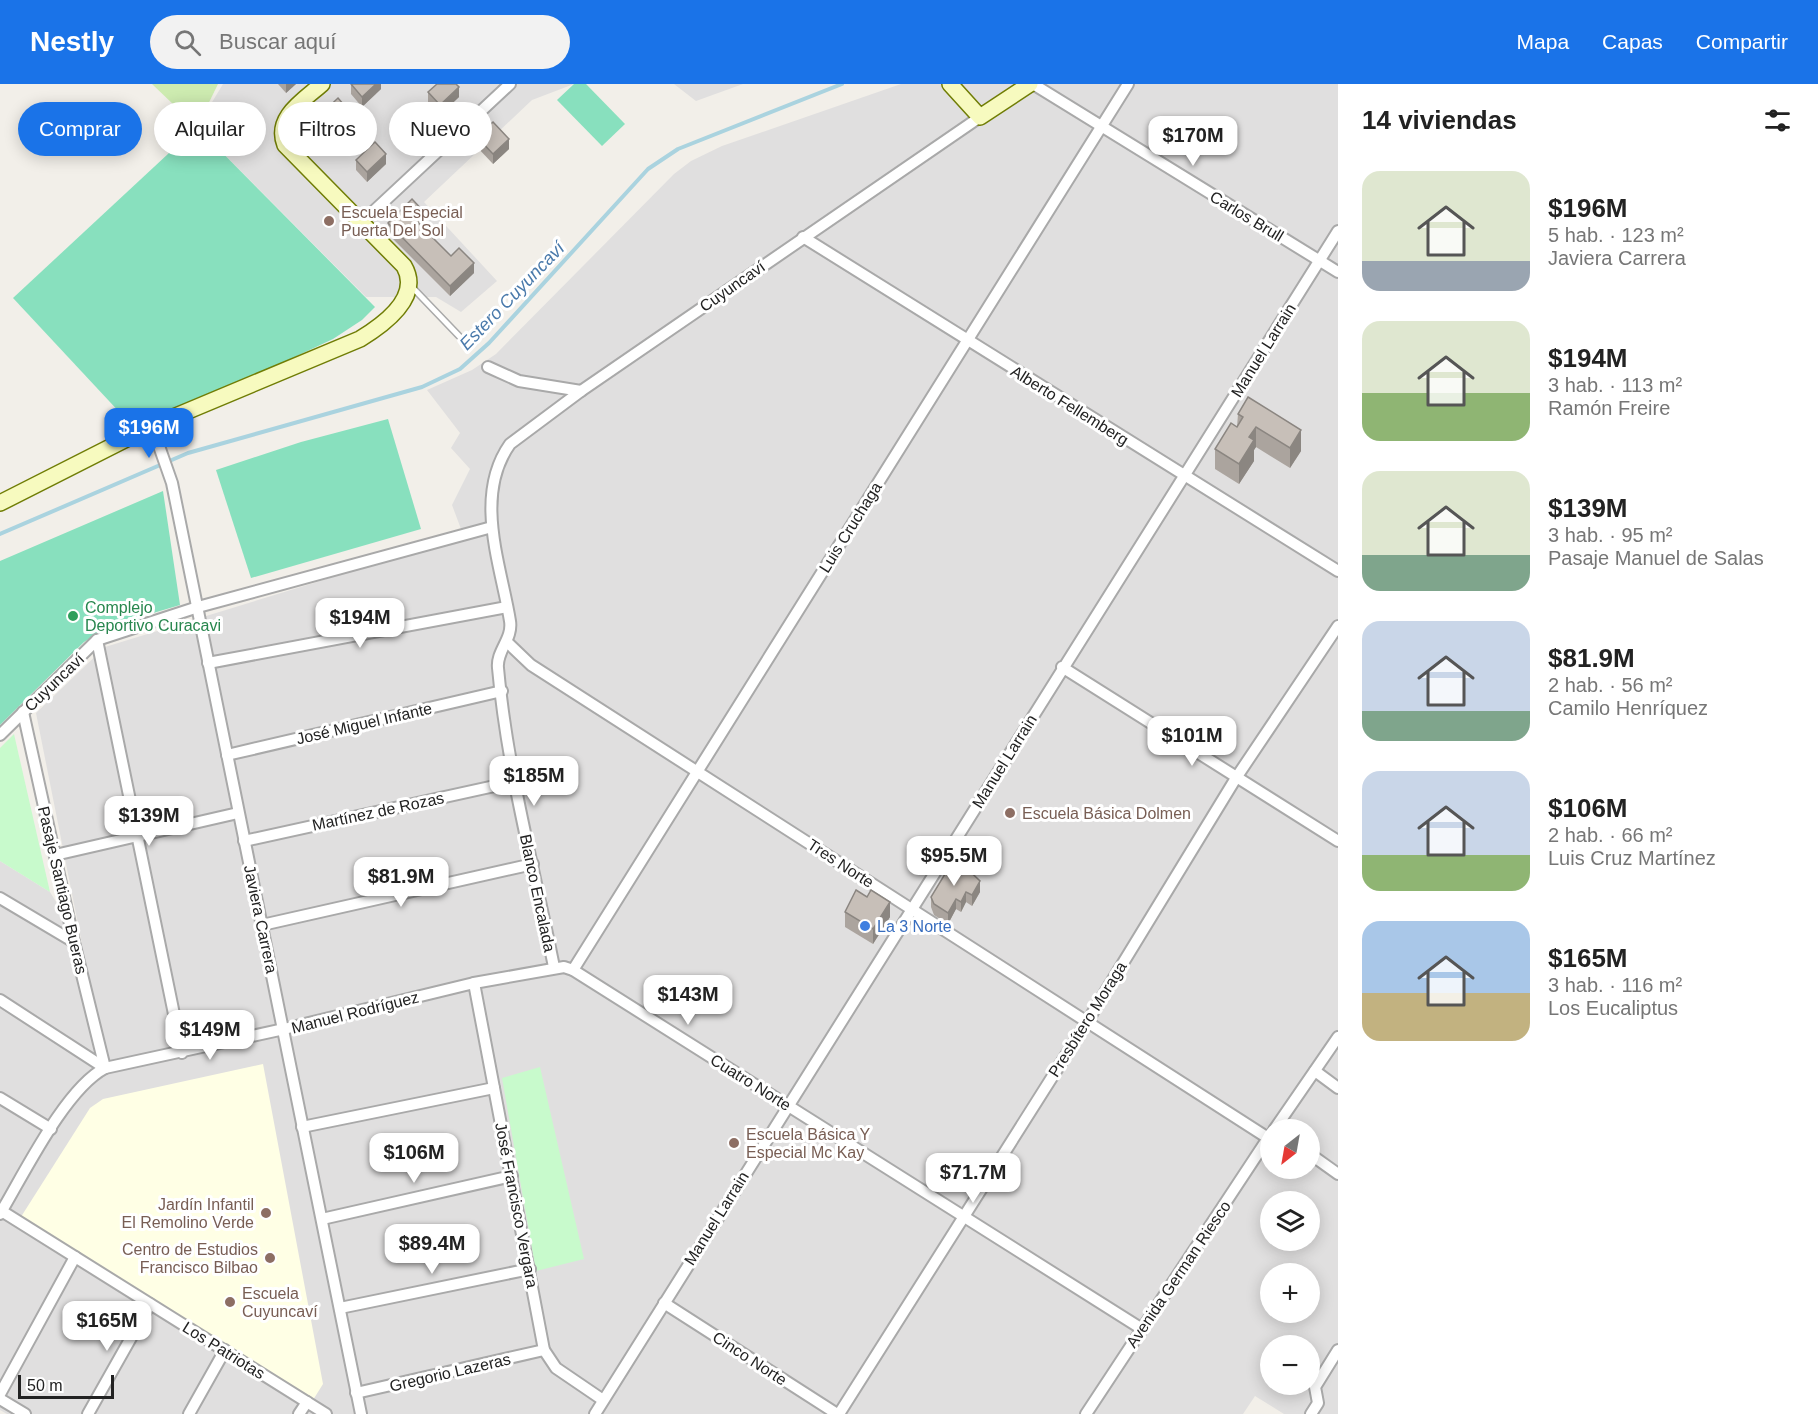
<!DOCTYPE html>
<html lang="es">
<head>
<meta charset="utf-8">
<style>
  body { margin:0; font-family:Helvetica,sans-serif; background:#f2f2f2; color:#222; height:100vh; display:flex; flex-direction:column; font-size:22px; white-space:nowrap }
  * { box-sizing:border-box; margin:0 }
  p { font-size:20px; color:#767676 }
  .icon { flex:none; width:33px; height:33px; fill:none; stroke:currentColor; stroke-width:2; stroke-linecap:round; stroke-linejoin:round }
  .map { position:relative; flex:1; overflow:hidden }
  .panel { display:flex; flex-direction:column; background:#fff; width:480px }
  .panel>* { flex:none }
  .hud { position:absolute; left:18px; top:18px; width:570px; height:54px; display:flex; gap:12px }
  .needle { width:39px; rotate:211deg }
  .controls { position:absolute; left:1260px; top:1035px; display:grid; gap:12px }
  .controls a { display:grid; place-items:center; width:60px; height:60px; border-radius:50%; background:#fff; box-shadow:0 3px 15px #0003; font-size:30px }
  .scale { position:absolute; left:18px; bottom:15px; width:96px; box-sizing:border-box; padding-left:6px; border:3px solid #222; border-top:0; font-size:16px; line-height:21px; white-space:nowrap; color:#222; -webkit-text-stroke:4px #fff; paint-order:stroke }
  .price { position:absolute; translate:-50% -51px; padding:0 14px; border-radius:12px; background:#fff; color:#222; font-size:20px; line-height:39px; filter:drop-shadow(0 2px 3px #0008) }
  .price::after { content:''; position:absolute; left:50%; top:36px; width:18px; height:14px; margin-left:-9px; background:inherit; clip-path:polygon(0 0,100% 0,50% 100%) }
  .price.selected { background:#1a73e8; color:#fff }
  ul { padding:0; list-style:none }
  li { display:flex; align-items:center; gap:18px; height:150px; padding:0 24px }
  li span { display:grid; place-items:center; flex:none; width:168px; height:120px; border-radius:18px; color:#555 }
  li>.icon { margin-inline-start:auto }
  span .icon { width:72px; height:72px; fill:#fffc; stroke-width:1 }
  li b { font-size:26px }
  h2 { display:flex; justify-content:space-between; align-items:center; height:72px; padding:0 24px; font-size:26px }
  .pill { padding:0 21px; border-radius:27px; background:#fff; box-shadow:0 3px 15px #0003; font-size:21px; line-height:54px }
  .pill.selected { background:#1a73e8; color:#fff }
  header { display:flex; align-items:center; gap:36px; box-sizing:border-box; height:84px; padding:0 30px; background:#1a73e8; color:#fff }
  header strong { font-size:28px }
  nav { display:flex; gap:33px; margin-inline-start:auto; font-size:21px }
  .search { width:420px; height:54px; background:#f2f2f2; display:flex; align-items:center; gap:15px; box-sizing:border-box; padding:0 21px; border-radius:33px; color:#767676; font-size:22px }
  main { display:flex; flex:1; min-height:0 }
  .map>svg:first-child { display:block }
</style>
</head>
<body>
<header>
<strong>Nestly</strong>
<div class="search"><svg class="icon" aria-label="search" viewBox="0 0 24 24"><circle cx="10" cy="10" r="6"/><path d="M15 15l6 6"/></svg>Buscar aquí</div>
<nav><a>Mapa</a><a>Capas</a><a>Compartir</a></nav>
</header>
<main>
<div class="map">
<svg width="1338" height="1330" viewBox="0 0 1338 1330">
  <rect width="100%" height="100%" fill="#f2efe9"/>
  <!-- residential -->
  <g fill="#e0dfdf" fill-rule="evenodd">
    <polygon points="223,0 574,0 532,16 424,118 497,197 461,228 436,213 366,213 197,43"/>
    <polygon points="674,0 743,0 696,17"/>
    <path d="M901,0H1338V1330H1284L1255,1312L1243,1330H7L0,1326V777L50,808L82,860L36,629L105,563L464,453L452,421L470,385L451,364L460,349L427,306L472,286L496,270L674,90L691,77L722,62ZM1270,1046H1310V1084H1270ZM1270,1118H1310V1156H1270ZM1270,1190H1310V1228H1270ZM1270,1262H1310V1300H1270Z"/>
  </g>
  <!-- education -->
  <polygon fill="#ffffe5" points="263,980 323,1300 313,1316 19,1136 90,1024 103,1015"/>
  <!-- grass -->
  <polygon fill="#cdebb0" points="152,0 218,0 197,43"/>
  <!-- park -->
  <g fill="#c8facc">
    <polygon points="14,650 50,808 0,777 0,664"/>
    <polygon points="540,983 584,1175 536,1187 502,994"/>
  </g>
  <!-- pitch -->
  <g fill="#88e0be">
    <polygon points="574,0 586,0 625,40 602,62 557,16"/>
    <polygon points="197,43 375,223 362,236 333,255 137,347 13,214"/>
    <polygon points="388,335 421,445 251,494 216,386 301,358"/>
    <polygon points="163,407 180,521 110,542 84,558 0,641 0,477"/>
  </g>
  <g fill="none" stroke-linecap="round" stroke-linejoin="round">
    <!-- stream -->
    <polyline stroke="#aad3df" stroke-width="4" points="0,450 188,369 422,303 460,285 489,259 648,85 678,65 842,0"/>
    <!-- lane casing -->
    <g stroke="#a9a9a9" stroke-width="8">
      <polyline id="lane" points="412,203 459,252"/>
    </g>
    <!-- street casing -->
    <g stroke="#a9a9a9" stroke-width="14">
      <g id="street">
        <polyline points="1033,0 1338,188"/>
        <polyline points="362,138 510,0"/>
        <polyline points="803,153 1338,487"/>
        <polyline points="488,283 519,297 581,307"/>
        <polyline points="152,342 172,399 361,1330"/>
        <polyline points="97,556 182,969"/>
        <polyline points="507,558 531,581 1268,1054"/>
        <polyline points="208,579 507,523"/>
        <polyline points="1062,583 1338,757"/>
        <polyline points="23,628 74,858 105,984"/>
        <polyline points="0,651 97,556 198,523 492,443"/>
        <polyline points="227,671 502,607"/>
        <polyline points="244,757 513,698"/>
        <polyline points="55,771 238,729"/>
        <polyline points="0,814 74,858"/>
        <polyline points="262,841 533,780"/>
        <path d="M554,883C534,784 507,685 498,584C496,567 513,555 510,537C501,481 473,412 510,360L581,307L980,33"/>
        <polyline points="573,886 1128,0"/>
        <polyline points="474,899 544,1266 556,1284 603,1316"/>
        <polyline points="0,916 105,984"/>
        <polyline points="1315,987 1338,1004"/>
        <polyline points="0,1014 51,1045"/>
        <polyline points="302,1043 494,1004"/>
        <polyline points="1274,1046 1338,953"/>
        <polyline points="1310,1070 1338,1090"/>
        <polyline points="0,1126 326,1330"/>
        <path d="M0,1130C24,1090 65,1005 105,984L284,945L474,899L564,883L573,886L1142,1245"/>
        <polyline points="322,1135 512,1092"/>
        <polyline points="664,1219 837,1330"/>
        <polyline points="340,1224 530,1185"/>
        <polyline points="356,1309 544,1266"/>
        <polyline points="0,1310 75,1173"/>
        <polyline points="0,1315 25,1330"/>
        <polyline points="88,1330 150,1220"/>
        <polyline points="189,1330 225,1266"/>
        <polyline points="299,1330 307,1318"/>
        <polyline points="595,1330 1338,147"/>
        <polyline points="839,1330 1087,938 1236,694 1338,542"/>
        <polyline points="1086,1330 1270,1051"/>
        <polyline points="1311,1330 1318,1319 1315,1303 1338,1266"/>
      </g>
    </g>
    <!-- secondary casing -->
    <g stroke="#707d05" stroke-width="18">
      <g id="secondary">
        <polyline points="950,0 980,33 1030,0"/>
        <path d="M0,419L152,342L360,255C383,241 422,213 404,182L285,61C274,33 304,16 322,0"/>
      </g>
    </g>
    <!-- lane -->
    <use href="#lane" stroke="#fff" stroke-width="5"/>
    <!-- street -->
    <use href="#street" stroke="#fff" stroke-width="10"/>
    <!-- secondary -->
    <use href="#secondary" stroke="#f7fabf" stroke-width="15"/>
  </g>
  <!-- wall -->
  <g fill="#aba49e">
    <polygon points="278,0 296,0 286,9"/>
    <polygon points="351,0 381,0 381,5 362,23 351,10"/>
    <polygon points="428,8 459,13 440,31 428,18"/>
    <polygon points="319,32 349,37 330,55 319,43"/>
    <polygon points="392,42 423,47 404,64 392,52"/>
    <polygon points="477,53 509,65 493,80 477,63"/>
    <polygon points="356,76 386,80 367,98 356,86"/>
    <polygon points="388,139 427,141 423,145 451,172 474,189 450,212 388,150"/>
    <polygon points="1238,330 1301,367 1290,384 1256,363 1254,366 1254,377 1239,400 1215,385 1215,365 1237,343"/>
    <polygon points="948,785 980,808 972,822 966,818 961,828 956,825 948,840 934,831 931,823 931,813"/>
    <polygon points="845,828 890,833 873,860 845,843"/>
  </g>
  <!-- shaded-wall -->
  <g fill="#8b8681">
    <polygon points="286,0 296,0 286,9"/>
    <polygon points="376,0 381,0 381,5 362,23 362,13"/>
    <polygon points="459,3 459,13 440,31 440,21"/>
    <polygon points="349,27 349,37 330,55 330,45"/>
    <polygon points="423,36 423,47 404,64 404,54"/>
    <polygon points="509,55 509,65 493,80 493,70"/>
    <polygon points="386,70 386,80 367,98 367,88"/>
    <polygon points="427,131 427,141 418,150 418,139"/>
    <polygon points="474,179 474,189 450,212 450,202"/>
    <polygon points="1256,343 1256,363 1254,366 1254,377 1239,400 1239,380 1249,353"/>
    <polygon points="1301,346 1301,367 1290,384 1290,364"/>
    <polygon points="980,797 980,808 972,822 972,811"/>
    <polygon points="966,808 966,818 961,828 961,818"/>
    <polygon points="956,815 956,825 948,840 948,829"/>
    <polygon points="890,818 890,833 873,860 873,845"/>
  </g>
  <!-- building -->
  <g fill="#c7bfb8" stroke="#8b8681" stroke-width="1.5">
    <polygon points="351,0 376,0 362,13"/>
    <polygon points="437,0 456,0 459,3 440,21 428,8"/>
    <polygon points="338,14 349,27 330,45 319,32"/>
    <polygon points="411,24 423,36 404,54 392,42"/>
    <polygon points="493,38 509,55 493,70 477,53"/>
    <polygon points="375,58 386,70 367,88 356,76"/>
    <polygon points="412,115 427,131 418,139 451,172 459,164 474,179 450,202 388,139"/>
    <polygon points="1248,313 1301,346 1290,364 1256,343 1249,353 1254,356 1239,380 1215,365 1231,339 1237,343 1243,333 1238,330"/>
    <polygon points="959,777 980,797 972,811 966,808 961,818 956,815 948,829 934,820 931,813 948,785 953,788"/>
    <polygon points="856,806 867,813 871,806 890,818 873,845 845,828"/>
  </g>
  <!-- markers -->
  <g fill="#8d6e63" stroke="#fff" stroke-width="2">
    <circle cx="329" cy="137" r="6"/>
    <circle cx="1010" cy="729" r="6"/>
    <circle cx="734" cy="1059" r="6"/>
    <circle cx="266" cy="1129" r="6"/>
    <circle cx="270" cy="1174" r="6"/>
    <circle cx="230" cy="1218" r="6"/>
  </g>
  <circle fill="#2e9e5b" stroke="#fff" stroke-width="2" cx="73" cy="532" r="6"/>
  <circle fill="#3f7fe0" stroke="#fff" stroke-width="2" cx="865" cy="842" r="6"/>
  <g text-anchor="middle" stroke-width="6" stroke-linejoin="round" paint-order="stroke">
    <!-- education labels -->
    <g font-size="16" fill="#785e54" stroke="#fff" text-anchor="start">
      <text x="341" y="134">Escuela Especial<tspan x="341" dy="18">Puerta Del Sol</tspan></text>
      <text x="1022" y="735">Escuela Básica Dolmen</text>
      <text x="746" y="1056">Escuela Básica Y<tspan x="746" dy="18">Especial Mc Kay</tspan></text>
      <text x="254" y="1126" text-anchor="end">Jardín Infantil<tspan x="254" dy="18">El Remolino Verde</tspan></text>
      <text x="258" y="1171" text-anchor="end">Centro de Estudios<tspan x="258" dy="18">Francisco Bilbao</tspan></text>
      <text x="242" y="1215">Escuela<tspan x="242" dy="18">Cuyuncaví</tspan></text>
    </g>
    <!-- street labels -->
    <g font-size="16" fill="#222" stroke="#fff">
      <text transform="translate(1247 132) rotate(31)" y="6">Carlos Brull</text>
      <text transform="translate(732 202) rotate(-35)" y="6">Cuyuncaví</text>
      <text transform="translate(1263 266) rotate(-58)" y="6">Manuel Larrain</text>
      <text transform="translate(1070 321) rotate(32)" y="6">Alberto Fellemberg</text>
      <text transform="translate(850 443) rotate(-58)" y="6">Luis Cruchaga</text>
      <text transform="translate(54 598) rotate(-44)" y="6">Cuyuncaví</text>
      <text transform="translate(364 639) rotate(-13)" y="6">José Miguel Infante</text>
      <text transform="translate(1004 677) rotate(-58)" y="6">Manuel Larrain</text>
      <text transform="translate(378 727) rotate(-12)" y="6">Martínez de Rozas</text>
      <text transform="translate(841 779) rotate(33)" y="6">Tres Norte</text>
      <text transform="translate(63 806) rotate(77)" y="6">Pasaje Santiago Bueras</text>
      <text transform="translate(538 809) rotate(78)" y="6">Blanco Encalada</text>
      <text transform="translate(261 835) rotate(78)" y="6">Javiera Carrera</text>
      <text transform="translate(355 928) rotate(-14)" y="6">Manuel Rodríguez</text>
      <text transform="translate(1087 935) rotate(-58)" y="6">Presbítero Moraga</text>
      <text transform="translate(751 998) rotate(32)" y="6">Cuatro Norte</text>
      <text transform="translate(517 1121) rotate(79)" y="6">José Francisco Vergara</text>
      <text transform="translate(716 1134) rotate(-58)" y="6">Manuel Larrain</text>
      <text transform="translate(1178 1190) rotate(-56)" y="6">Avenida German Riesco</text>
      <text transform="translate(224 1266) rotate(32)" y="6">Los Patriotas</text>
      <text transform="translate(750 1274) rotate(33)" y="6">Cinco Norte</text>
      <text transform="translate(450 1288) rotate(-13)" y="6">Gregorio Lazeras</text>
    </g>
    <!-- leisure labels -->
    <g font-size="16" fill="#27864d" stroke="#fff" text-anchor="start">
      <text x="85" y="529">Complejo<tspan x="85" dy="18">Deportivo Curacavi</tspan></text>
    </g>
    <!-- shop labels -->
    <g font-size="16" fill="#366cbe" stroke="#fff" text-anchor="start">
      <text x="877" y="848">La 3 Norte</text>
    </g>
    <!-- water labels -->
    <g font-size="18" font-style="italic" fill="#4a7aab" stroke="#fff">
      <text transform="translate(512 212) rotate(-46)" y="6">Estero Cuyuncaví</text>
    </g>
  </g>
</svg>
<div class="controls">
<a><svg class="needle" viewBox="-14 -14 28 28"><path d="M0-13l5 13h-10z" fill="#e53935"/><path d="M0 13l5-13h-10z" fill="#767676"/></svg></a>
<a><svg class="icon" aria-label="layers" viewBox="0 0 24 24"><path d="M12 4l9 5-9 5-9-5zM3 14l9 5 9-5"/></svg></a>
<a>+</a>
<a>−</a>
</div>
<div class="scale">50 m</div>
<b class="price" style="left:1193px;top:83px">$170M</b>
<b class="price selected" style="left:149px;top:375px">$196M</b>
<b class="price" style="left:360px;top:565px">$194M</b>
<b class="price" style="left:1192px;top:683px">$101M</b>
<b class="price" style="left:534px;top:723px">$185M</b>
<b class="price" style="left:149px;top:763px">$139M</b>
<b class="price" style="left:954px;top:803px">$95.5M</b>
<b class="price" style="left:401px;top:824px">$81.9M</b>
<b class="price" style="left:688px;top:942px">$143M</b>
<b class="price" style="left:210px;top:977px">$149M</b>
<b class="price" style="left:414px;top:1100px">$106M</b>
<b class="price" style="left:973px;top:1120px">$71.7M</b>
<b class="price" style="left:432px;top:1191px">$89.4M</b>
<b class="price" style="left:107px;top:1268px">$165M</b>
<div class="hud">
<a class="pill selected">Comprar</a>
<a class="pill">Alquilar</a>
<a class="pill">Filtros</a>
<a class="pill">Nuevo</a>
</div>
</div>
<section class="panel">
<h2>14 viviendas<svg class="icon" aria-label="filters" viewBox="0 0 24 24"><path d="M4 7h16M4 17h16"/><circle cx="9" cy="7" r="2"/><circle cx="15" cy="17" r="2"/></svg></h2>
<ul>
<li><span style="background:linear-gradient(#dfe7d0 75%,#9aa5b1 0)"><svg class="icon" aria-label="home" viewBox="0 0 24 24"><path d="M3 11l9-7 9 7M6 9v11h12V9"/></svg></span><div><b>$196M</b><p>5 hab. · 123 m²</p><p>Javiera Carrera</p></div></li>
<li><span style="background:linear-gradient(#dfe7d0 60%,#8fb573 0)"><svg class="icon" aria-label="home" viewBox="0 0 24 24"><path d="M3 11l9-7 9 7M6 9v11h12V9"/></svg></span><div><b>$194M</b><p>3 hab. · 113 m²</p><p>Ramón Freire</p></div></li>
<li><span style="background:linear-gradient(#dfe7d0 70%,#7fa58c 0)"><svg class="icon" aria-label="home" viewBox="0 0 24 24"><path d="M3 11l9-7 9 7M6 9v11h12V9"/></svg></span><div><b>$139M</b><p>3 hab. · 95 m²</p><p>Pasaje Manuel de Salas</p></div></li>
<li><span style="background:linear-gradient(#c9d6e8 75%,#7fa58c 0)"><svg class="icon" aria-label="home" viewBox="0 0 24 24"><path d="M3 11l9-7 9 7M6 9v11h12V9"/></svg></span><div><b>$81.9M</b><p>2 hab. · 56 m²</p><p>Camilo Henríquez</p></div></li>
<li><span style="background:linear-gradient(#c9d6e8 70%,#8fb573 0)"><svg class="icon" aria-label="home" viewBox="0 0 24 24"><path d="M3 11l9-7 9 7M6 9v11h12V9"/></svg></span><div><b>$106M</b><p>2 hab. · 66 m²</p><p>Luis Cruz Martínez</p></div></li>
<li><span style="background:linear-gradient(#a9c7e8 60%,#c2b280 0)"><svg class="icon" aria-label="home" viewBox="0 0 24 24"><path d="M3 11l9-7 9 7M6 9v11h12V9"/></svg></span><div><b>$165M</b><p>3 hab. · 116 m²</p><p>Los Eucaliptus</p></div></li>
</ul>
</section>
</main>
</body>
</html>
